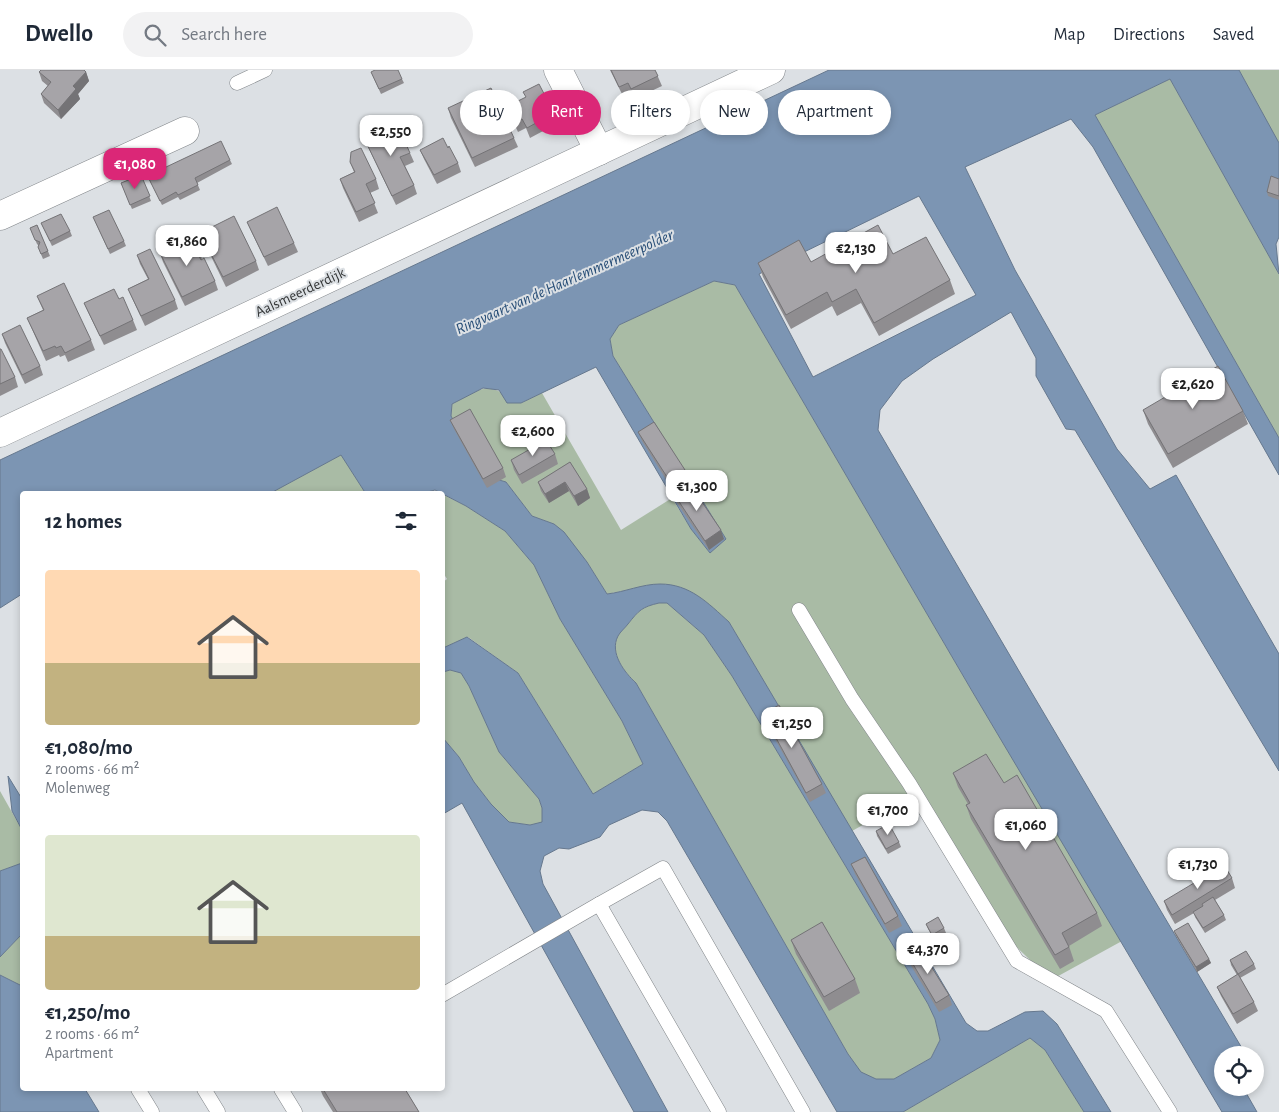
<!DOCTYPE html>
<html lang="en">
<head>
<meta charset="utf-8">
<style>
  body { margin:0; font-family:"Alegreya Sans",sans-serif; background:#f2f2f3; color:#1f2937; height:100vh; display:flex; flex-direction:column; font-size:19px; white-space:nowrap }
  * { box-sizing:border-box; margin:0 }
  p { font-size:16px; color:#747a83 }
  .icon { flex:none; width:28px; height:28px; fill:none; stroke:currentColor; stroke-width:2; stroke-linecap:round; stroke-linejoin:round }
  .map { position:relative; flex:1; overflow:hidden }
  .drawer { position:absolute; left:20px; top:421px; width:425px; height:600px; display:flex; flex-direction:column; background:#fff; border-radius:5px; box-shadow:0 2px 8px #0003 }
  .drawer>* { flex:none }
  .top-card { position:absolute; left:460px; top:20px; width:475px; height:45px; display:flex; gap:10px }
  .buttons { position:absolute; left:1214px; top:976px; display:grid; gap:10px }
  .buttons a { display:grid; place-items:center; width:50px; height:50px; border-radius:50%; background:#fff; box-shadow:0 2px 8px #0003; font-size:25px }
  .price { position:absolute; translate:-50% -42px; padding:0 11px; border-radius:10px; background:#fff; color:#222; font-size:16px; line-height:32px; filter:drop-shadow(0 1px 2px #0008) }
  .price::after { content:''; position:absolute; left:50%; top:30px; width:15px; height:11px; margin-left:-8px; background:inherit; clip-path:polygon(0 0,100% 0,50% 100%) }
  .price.on { background:#db2777; color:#fff }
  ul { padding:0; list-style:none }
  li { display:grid; align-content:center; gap:10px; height:265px; padding:0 25px }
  li span { display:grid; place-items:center; height:155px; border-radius:5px; color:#555 }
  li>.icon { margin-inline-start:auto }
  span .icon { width:90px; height:90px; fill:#fffc; stroke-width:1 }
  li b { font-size:21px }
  h2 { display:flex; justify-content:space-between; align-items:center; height:60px; padding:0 25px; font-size:21px }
  .pill { padding:0 18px; border-radius:22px; background:#fff; box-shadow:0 2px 8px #0003; font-size:18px; line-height:45px }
  .pill.on { background:#db2777; color:#fff }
  header { display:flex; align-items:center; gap:30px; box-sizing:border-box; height:70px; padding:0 25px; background:#fff; border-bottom:1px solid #e0e1e3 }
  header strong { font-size:24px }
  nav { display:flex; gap:28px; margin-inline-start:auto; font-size:18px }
  .search { width:350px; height:45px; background:#f2f2f3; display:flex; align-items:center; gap:12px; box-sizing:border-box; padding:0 18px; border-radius:28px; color:#747a83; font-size:19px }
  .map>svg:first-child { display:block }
</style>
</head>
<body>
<header>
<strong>Dwello</strong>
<div class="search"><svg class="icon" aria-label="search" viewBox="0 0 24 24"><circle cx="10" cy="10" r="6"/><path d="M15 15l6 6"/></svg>Search here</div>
<nav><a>Map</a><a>Directions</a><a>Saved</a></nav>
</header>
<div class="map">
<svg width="1279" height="1042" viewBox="0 0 1279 1042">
  <rect width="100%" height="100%" fill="#dce0e4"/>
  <!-- green -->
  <g fill="#a9bba5">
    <polygon points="1239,0 1279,0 1279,73 1277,71"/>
    <polygon points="1170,9 1279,204 1279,368 1095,45"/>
    <path d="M714,211L735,215L972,621L1122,871L1051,910L980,842L913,727L852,761L729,552L659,514L607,524L587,492L554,454L532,446L506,412L490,407L476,391L451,346L452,334C487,315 485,312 521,333L542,323L621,460L672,428L691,459L710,483L726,469L613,286L610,269L619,255Z"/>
    <polygon points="341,384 366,424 269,424"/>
    <polygon points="442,424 466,436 505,461 534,495 560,549 622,651 643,694 593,724 518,603 468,567 443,578 443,512 447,509 442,501"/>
    <path d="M659,533H667L704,565L732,606L928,934L935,949L940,970L931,988L894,1009H876L861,1003L848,984L636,613C625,603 609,583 618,566C620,562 625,558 628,554C639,540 642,537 659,533Z"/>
    <polygon points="450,600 461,602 469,616 499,682 539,729 542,738 542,753 530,755 509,752 491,734 474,712 459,687 443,668 443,602"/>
    <polygon points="0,721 22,760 22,793 0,801"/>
    <polygon points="22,864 22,916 0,905 0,887"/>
    <polygon points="1030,968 1045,980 1084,1042 903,1042"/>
  </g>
  <!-- water -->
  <g fill="#7c95b3" stroke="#66788e" fill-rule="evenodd">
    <path d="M829,0H1239L1279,73V167L1276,174L1279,204L1170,9L1095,45L1279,368V405L1093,77L1071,49L965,97L1015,200L1117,379L1150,419L1176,405L1279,584V701L1075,360L1066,359L1036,306V288L1011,242L933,289L902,311L880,340L878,360L1026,613L1246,985H1222V1018H1245V1021L1257,1042H1222L972,621L735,215L714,211L619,255L610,269L613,286L726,469L710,483L691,459L596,297L521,333H507L499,320L483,318L452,334L451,346L476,391L489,407L506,412L532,446L554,454L564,462L587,492L607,524C625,522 642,514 660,514C690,514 708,533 729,552L966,953L977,961H988L1025,942L1043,941L1057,954L1111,1042H1084L1045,980L1030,968L903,1042H837L667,751L658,742L642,740L609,755L600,767L569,779L559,778L544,786L540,801L543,814L668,1042H634L462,733L443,744V668L459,687L474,712L491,734L509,752L530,755L542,752V738L539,729L499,682L469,616L461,603L450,600L443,602V578L467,567L518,603L593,724L643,694L622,651L560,549L534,495L505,461L466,436L435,420L420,424H366L341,385L269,424H22V524L0,538V390ZM919,126L976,225L813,307L759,204ZM659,533H667L704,565L732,606L928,934L935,949L940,970L931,988L894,1009H876L861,1002L848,984L636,613C625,603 609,583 618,566C620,562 625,558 628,554C639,540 642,537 659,533Z"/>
    <polygon points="8,706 22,729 22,760 12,741"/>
    <polygon points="22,793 22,864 0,887 0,801"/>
    <polygon points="0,905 22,916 22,1019 85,1019 99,1042 0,1042"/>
  </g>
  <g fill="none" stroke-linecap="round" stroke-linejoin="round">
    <!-- lane casing -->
    <g stroke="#818589" stroke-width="15">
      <g id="lane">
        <polyline points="237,13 265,0"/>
        <polyline points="799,540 852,629 909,713 1017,891 1106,941 1170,1042"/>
        <polyline points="599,834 663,798 803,1042"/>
        <polyline points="442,925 599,834 719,1042"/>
        <polyline points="138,1019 152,1042"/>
        <polyline points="204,1019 218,1042"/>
        <polyline points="281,1019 295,1042"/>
      </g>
    </g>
    <!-- street casing -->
    <g stroke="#818589" stroke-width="29">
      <g id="street">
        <polyline points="558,0 599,81"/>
        <polyline points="0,146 185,61"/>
        <polyline points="0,363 771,0"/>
      </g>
    </g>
    <!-- lane -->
    <use href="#lane" stroke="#fff" stroke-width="14"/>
    <!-- street -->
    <use href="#street" stroke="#fff" stroke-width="28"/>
  </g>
  <!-- wall -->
  <g fill="#8f8d90">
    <polygon points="610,0 655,0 662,16 634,29 631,23 623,26"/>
    <polygon points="39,2 86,2 89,11 78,24 80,29 61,49 44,33 41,24 48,16 42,11"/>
    <polygon points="371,2 402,9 404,13 381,24"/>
    <polygon points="503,28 554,43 558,53 530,68 526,58 518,62 507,38"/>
    <polygon points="448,38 514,68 518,77 475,97 451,48"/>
    <polygon points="364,68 410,83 414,92 405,96 414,115 417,124 396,135 368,77"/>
    <polygon points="448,78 458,93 461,102 437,114 424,89 420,80"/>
    <polygon points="230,90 232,94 197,113 200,120 180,130 178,127 162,135 145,101 164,98"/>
    <polygon points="350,92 376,109 379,119 370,123 378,143 359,152 343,118 340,109 354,102"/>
    <polygon points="141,105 151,131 132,139 121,113"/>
    <polygon points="1279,109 1279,130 1268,126 1267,122"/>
    <polygon points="93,147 124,171 126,176 110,184"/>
    <polygon points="247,152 294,173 298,182 268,196 251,161"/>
    <polygon points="41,153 70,161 72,166 52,176"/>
    <polygon points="37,155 50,186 43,189 38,177 38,175 37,174 30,158"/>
    <polygon points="200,163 256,191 259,200 226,217 204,172"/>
    <polygon points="160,183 200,183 202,189 215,211 218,220 185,236 163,192"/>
    <polygon points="893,184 950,210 955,224 879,266 861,233 837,246 832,236 791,259 763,207 758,193 811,192"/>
    <polygon points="137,185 175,230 178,239 145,256 132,228 128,219 148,209 140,194"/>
    <polygon points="37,226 91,270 95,280 68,292 65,285 60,287 59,285 46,291 31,257 27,248 43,240"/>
    <polygon points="119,229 133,250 137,260 104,275 88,242 84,233"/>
    <polygon points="2,264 40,296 43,305 25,314 5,273"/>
    <polygon points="0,279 15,307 18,317 0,326"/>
    <polygon points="1143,340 1243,341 1248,354 1173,398 1148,354"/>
    <polygon points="450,350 503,398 506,407 487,418 454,359"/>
    <polygon points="638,362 685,400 688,409 672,419 642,371"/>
    <polygon points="555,384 558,394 522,414 514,400 511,390"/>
    <polygon points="570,392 587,419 590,428 578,436 569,421 549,433 541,421 538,412"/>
    <polygon points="674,424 724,469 709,480 677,433"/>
    <polygon points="763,644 822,714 826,723 810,732 766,653"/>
    <polygon points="953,703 1004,713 1097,843 1102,856 1069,876 1074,891 1060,899 971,749 966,735 968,734 958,717"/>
    <polygon points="876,761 899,772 901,777 888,784 877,766"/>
    <polygon points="851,794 898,846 902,856 889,863 855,804"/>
    <polygon points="1232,808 1235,818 1215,830 1224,845 1226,850 1205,863 1195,847 1194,843 1175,854 1167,840 1164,831"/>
    <polygon points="926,854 944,858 946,863 934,869 928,859"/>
    <polygon points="1174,861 1209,889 1211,893 1197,902 1176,866"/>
    <polygon points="791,870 855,909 860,923 829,941 796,884"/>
    <polygon points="907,884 949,925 952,935 939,942 910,894"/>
    <polygon points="1230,890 1254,894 1256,899 1240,908 1254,932 1258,941 1237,954 1221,926 1217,917 1237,905 1231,895"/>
    <polygon points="320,1019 405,1019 419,1042 333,1042 323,1026"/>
  </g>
  <!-- shaded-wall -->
  <g fill="#747376">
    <polygon points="86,2 89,11 78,24 80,29 61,49 58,40 73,16"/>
    <polygon points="685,400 688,409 672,419 669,410"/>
    <polygon points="565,412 569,421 549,433 545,424"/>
    <polygon points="587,419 590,428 578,436 574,426"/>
    <polygon points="721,460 724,469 709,480 705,471"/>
    <polygon points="1209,889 1211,893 1197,902 1196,897"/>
  </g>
  <!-- building -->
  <g fill="#a6a4a8" stroke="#747376">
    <polygon points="41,0 84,0 86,2 73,16 76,19 58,40 41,24 51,12 39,2"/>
    <polygon points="375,0 398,0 402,9 379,19 371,2"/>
    <polygon points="611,0 655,0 658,6 631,19 628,13 619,17"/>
    <polygon points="539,14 554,43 527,58 522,49 515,52 503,28 512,24 516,32 526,27 523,22"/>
    <polygon points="491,18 514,68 472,88 448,38"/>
    <polygon points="396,52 410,83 400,87 414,115 392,126 364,68"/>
    <polygon points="443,68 448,78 449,76 458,93 434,105 420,80"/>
    <polygon points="221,71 230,90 195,108 198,115 178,125 176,122 160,131 145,101 162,93 164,98"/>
    <polygon points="361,78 376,109 366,114 375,133 356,142 340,109 355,102 350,92 351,82"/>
    <polygon points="141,105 150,126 130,135 121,113"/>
    <polygon points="1271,106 1279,109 1279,126 1267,122"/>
    <polygon points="277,137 294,173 264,187 247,152"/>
    <polygon points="109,140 124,171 108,179 93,147"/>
    <polygon points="61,144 70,161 50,171 41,153"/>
    <polygon points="234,146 256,191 223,207 200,163"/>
    <polygon points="37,155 48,181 41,184 38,177 40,172 35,170 30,158"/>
    <polygon points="878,155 893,184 926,167 950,210 874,253 856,219 832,232 827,222 786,245 758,193 799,170 811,192"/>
    <polygon points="192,167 200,183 198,184 201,190 204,188 215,211 182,227 160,183"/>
    <polygon points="150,179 175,230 141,246 128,219 149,209 137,185"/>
    <polygon points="64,213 91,270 65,283 61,276 56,278 55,276 43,281 27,248 44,240 37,226"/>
    <polygon points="114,219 119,229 123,227 133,250 100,266 84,233"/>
    <polygon points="20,255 40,296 22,305 2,264"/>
    <polygon points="0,279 1,279 15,307 0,314"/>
    <polygon points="1218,296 1243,341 1168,384 1143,340"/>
    <polygon points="470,339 503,398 483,409 450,350"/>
    <polygon points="654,352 685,400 669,410 638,362"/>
    <polygon points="546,370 555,384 519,405 511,390"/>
    <polygon points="570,392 587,419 574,426 565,412 545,424 538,412"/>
    <polygon points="689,413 721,460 705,471 674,424"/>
    <polygon points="779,635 822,714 806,723 763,644"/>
    <polygon points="986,684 1004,713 1017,705 1097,843 1062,863 1069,877 1055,885 966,735 970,733 953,703"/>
    <polygon points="889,754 899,772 886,779 876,761"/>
    <polygon points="865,787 898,846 885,854 851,794"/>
    <polygon points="1224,795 1232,808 1172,845 1164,831"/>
    <polygon points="1213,827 1224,845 1203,858 1193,842 1203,836 1202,834"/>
    <polygon points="938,847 944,858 932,865 926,854"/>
    <polygon points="822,852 855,909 824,927 791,870"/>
    <polygon points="1188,853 1209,889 1196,897 1174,861"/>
    <polygon points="919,877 949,925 936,933 907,884"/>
    <polygon points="1246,881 1254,894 1238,904 1230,890"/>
    <polygon points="1238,904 1254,932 1233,944 1217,917"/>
    <polygon points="323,1019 405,1019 419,1042 337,1042"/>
  </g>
  <g text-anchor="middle" stroke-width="4" stroke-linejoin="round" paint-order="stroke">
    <!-- street labels -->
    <g font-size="15" fill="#333536" stroke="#dce0e4">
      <text transform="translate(300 222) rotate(-25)" y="5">Aalsmeerderdijk</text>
    </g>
    <!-- water labels -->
    <g font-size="16" font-style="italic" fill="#284e77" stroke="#dce0e4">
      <text transform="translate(564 211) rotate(-24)" y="6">Ringvaart van de Haarlemmermeerpolder</text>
    </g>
  </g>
</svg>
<div class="buttons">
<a><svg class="icon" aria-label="locate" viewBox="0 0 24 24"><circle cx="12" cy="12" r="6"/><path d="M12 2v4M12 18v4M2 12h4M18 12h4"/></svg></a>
</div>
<b class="price" style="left:391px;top:87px">€2,550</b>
<b class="price on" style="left:135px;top:120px">€1,080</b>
<b class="price" style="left:187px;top:197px">€1,860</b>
<b class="price" style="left:856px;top:204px">€2,130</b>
<b class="price" style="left:1193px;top:340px">€2,620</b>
<b class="price" style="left:533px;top:387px">€2,600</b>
<b class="price" style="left:697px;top:442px">€1,300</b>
<b class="price" style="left:792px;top:679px">€1,250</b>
<b class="price" style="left:888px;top:766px">€1,700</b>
<b class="price" style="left:1026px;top:781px">€1,060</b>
<b class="price" style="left:1198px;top:820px">€1,730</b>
<b class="price" style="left:928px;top:905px">€4,370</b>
<div class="top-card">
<a class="pill">Buy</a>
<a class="pill on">Rent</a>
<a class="pill">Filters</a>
<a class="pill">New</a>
<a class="pill">Apartment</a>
</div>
<section class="drawer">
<h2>12 homes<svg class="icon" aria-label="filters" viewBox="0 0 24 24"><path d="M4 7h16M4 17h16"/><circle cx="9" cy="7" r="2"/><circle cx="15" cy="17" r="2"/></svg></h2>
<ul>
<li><span style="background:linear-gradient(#ffd9b3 60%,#c2b280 0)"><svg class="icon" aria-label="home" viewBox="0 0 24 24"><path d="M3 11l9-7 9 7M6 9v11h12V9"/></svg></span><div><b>€1,080/mo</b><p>2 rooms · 66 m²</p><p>Molenweg</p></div></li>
<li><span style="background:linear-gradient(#dfe7d0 65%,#c2b280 0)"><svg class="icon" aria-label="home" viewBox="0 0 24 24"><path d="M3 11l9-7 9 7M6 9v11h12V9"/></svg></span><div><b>€1,250/mo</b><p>2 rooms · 66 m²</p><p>Apartment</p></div></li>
</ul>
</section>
</div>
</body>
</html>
